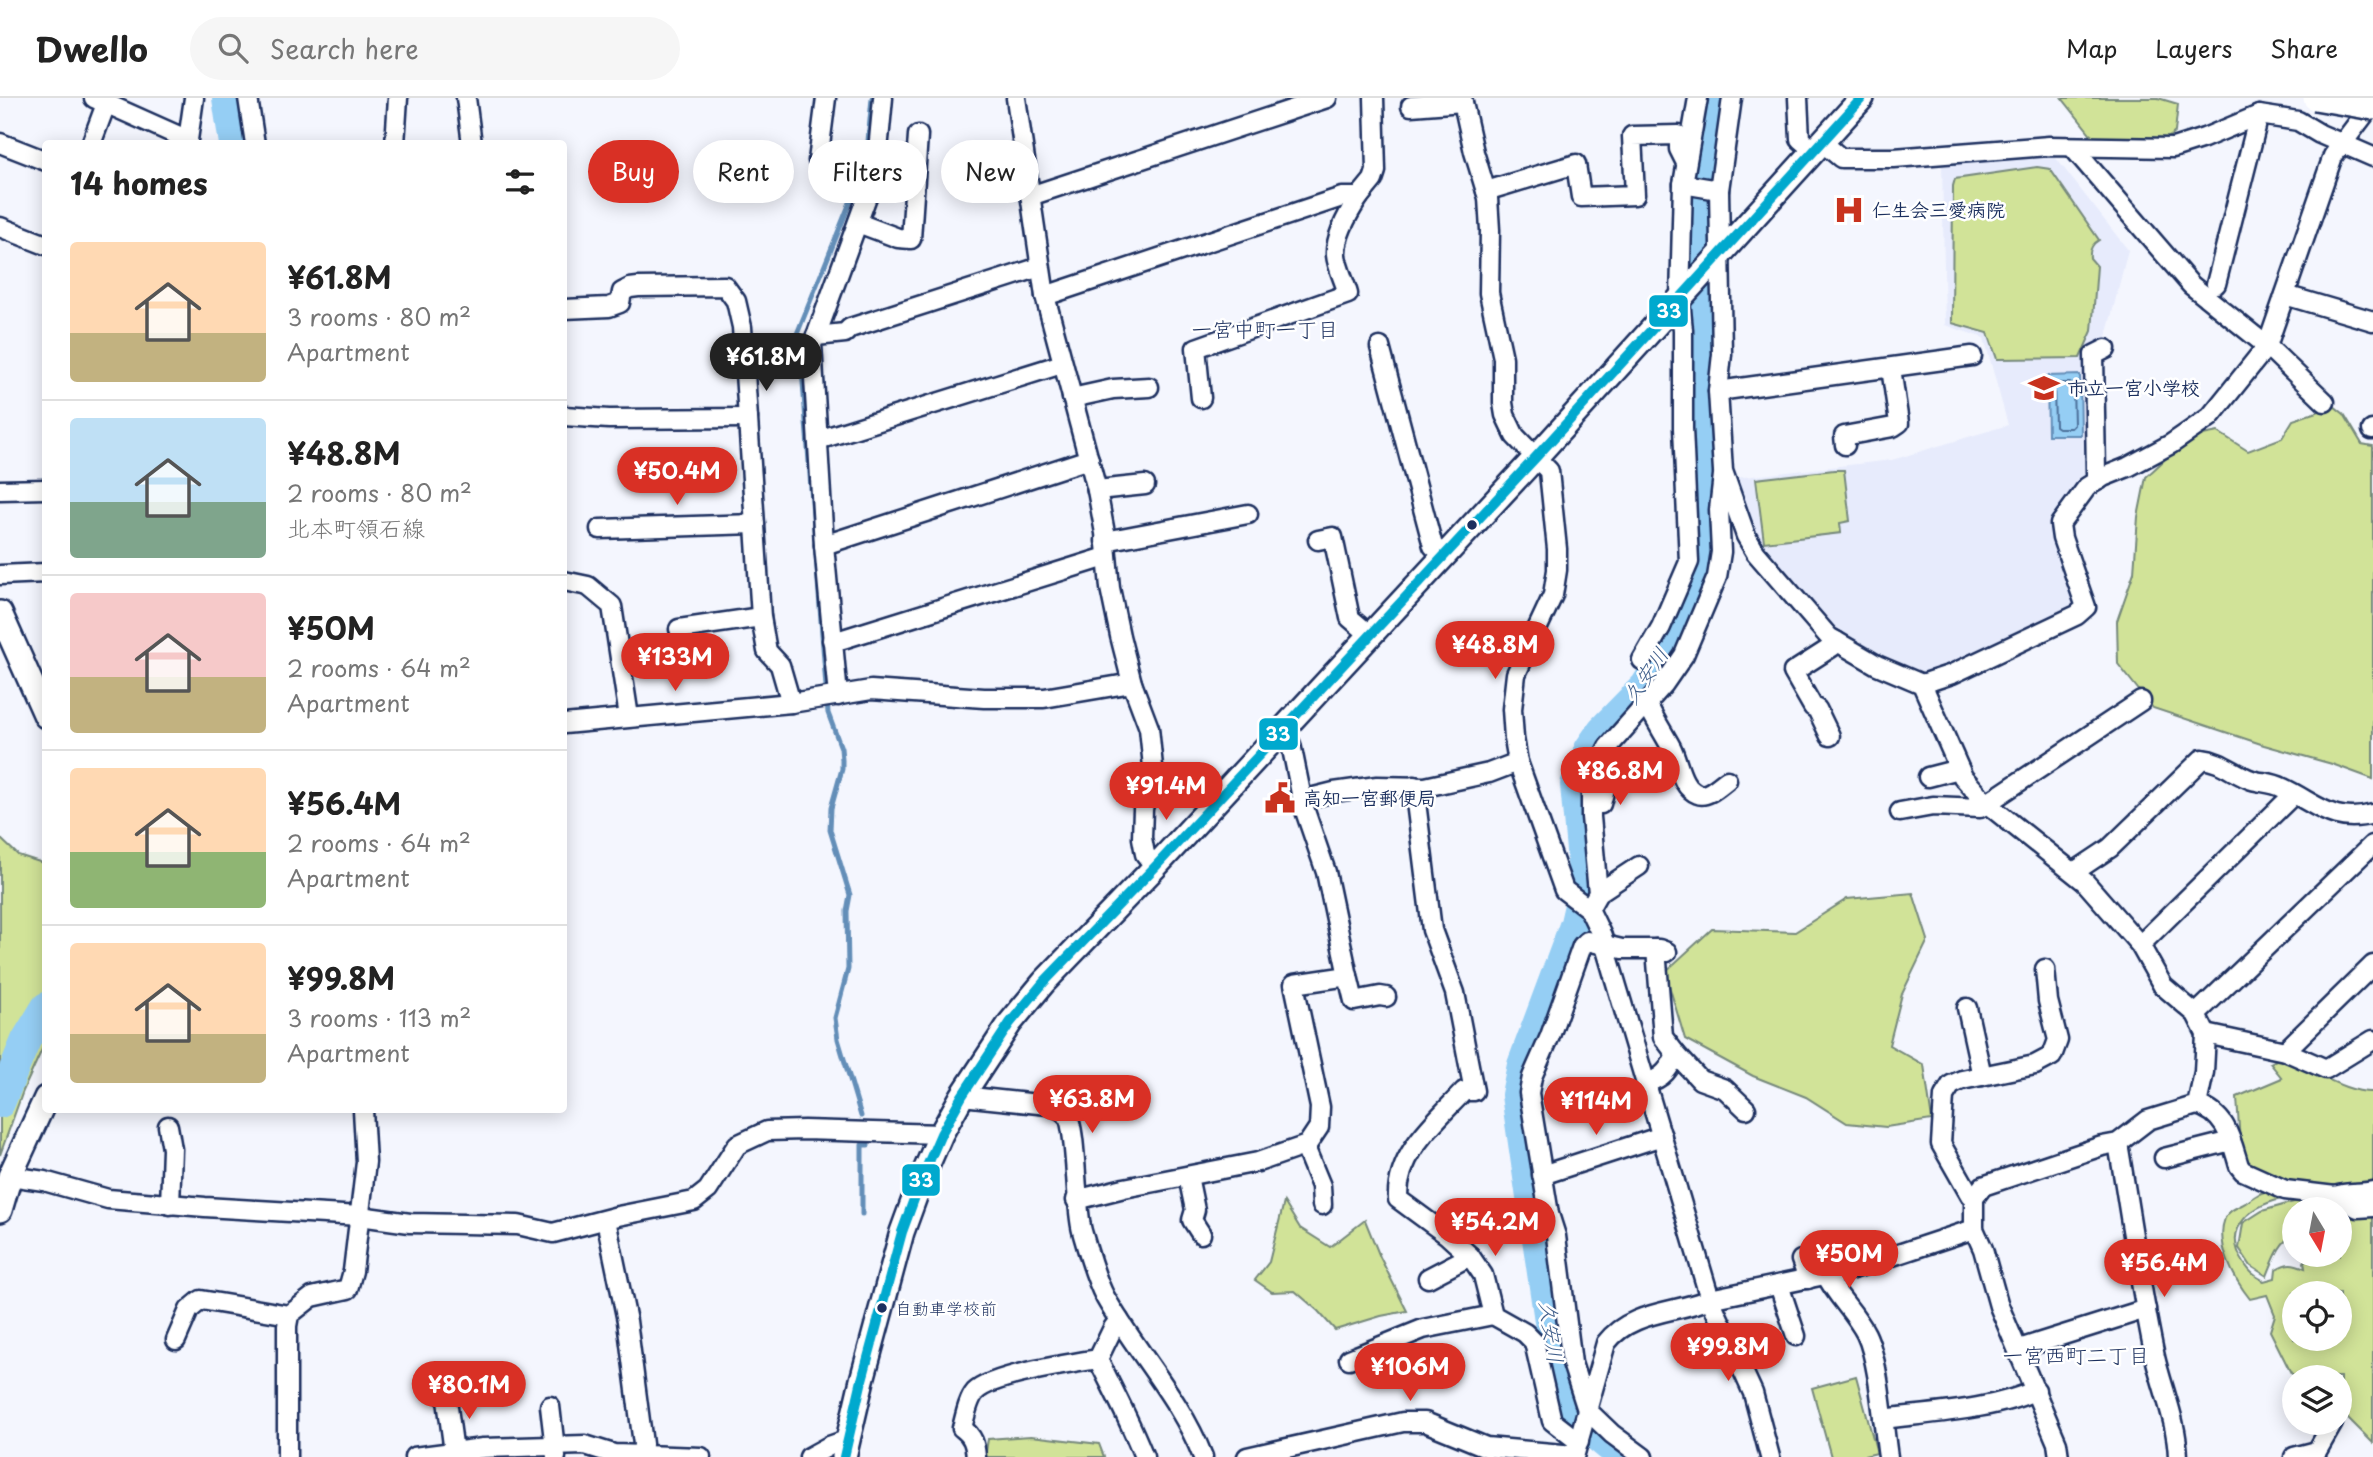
<!DOCTYPE html>
<html lang="en">
<head>
<meta charset="utf-8">
<style>
  body { margin:0; font-family:"Playpen Sans","Klee One",sans-serif; background:#f6f6f6; color:#222; height:100vh; display:flex; flex-direction:column; font-size:26px; white-space:nowrap }
  * { box-sizing:border-box; margin:0 }
  p { font-size:23px; color:#767676 }
  .icon { flex:none; width:38px; height:38px; fill:none; stroke:currentColor; stroke-width:2; stroke-linecap:round; stroke-linejoin:round }
  .map { position:relative; flex:1; overflow:hidden }
  .side { position:absolute; left:42px; top:42px; width:525px; height:973px; display:flex; flex-direction:column; background:#fff; border-radius:7px; box-shadow:0 4px 18px #0003 }
  .side>* { flex:none }
  .banner { position:absolute; left:588px; top:42px; width:665px; height:63px; display:flex; gap:14px }
  .needle { width:46px; rotate:170deg }
  .fabs { position:absolute; left:2282px; top:1099px; display:grid; gap:14px }
  .fabs a { display:grid; place-items:center; width:70px; height:70px; border-radius:50%; background:#fff; box-shadow:0 4px 18px #0003; font-size:35px }
  .price { position:absolute; translate:-50% -60px; padding:0 16px; border-radius:24px; background:#d93025; color:#fff; font-size:23px; line-height:46px; filter:drop-shadow(0 2px 4px #0008) }
  .price::after { content:''; position:absolute; left:50%; top:42px; width:21px; height:16px; margin-left:-10px; background:inherit; clip-path:polygon(0 0,100% 0,50% 100%) }
  .price.current { background:#222; color:#fff }
  ul { padding:0; list-style:none }
  li { display:flex; align-items:center; gap:21px; height:175px; padding:0 28px }
  li+li { border-top:2px solid #e0e0e0 }
  li span { display:grid; place-items:center; flex:none; width:196px; height:140px; border-radius:7px; color:#555 }
  li>.icon { margin-inline-start:auto }
  span .icon { width:84px; height:84px; fill:#fffc; stroke-width:1 }
  li b { font-size:30px }
  h2 { display:flex; justify-content:space-between; align-items:center; height:84px; padding:0 28px; font-size:30px }
  .pill { padding:0 24px; border-radius:32px; background:#fff; box-shadow:0 4px 18px #0003; font-size:24px; line-height:63px }
  .pill.current { background:#d93025; color:#fff }
  header { display:flex; align-items:center; gap:42px; box-sizing:border-box; height:98px; padding:0 35px; background:#fff; border-bottom:2px solid #e0e0e0 }
  header strong { font-size:33px }
  nav { display:flex; gap:38px; margin-inline-start:auto; font-size:24px }
  .search { width:490px; height:63px; background:#f6f6f6; display:flex; align-items:center; gap:18px; box-sizing:border-box; padding:0 24px; border-radius:38px; color:#767676; font-size:26px }
  .map>svg:first-child { display:block }
</style>
</head>
<body>
<header>
<strong>Dwello</strong>
<div class="search"><svg class="icon" aria-label="search" viewBox="0 0 24 24"><circle cx="10" cy="10" r="6"/><path d="M15 15l6 6"/></svg>Search here</div>
<nav><a>Map</a><a>Layers</a><a>Share</a></nav>
</header>
<div class="map">
<svg width="2373" height="1359" viewBox="0 0 2373 1359">
  <rect width="100%" height="100%" fill="#f4f6fe"/>
  <filter id="ink" filterUnits="userSpaceOnUse"><feTurbulence type="fractalNoise" baseFrequency=".0143" numOctaves="2"/><feDisplacementMap in="SourceGraphic" scale="14" xChannelSelector="R" yChannelSelector="G"/><feConvolveMatrix kernelMatrix="1 2 1 2 8 2 1 2 1" color-interpolation-filters="sRGB"/></filter>
  <g filter="url(#ink)">
    <!-- built -->
    <polygon fill="#e7ebfc" points="2052,55 2128,152 2104,247 2091,377 2082,386 2048,429 2055,434 2078,500 2072,512 1955,569 1925,578 1899,565 1892,564 1891,560 1885,561 1857,547 1835,533 1824,521 1755,439 1735,380 1892,362 2008,327 1984,240 1945,227 1942,64"/>
    <!-- green -->
    <g fill="#d1e398" stroke="#76897b" stroke-width="2" fill-rule="evenodd">
      <polygon points="2062,0 2158,0 2178,6 2175,34 2167,41 2093,39"/>
      <path d="M2037,69L2050,71L2099,142C2092,146 2089,152 2090,160L2097,168L2092,233L2080,260L1997,261L1988,235L1952,225L1953,88L1955,81Z"/>
      <polygon points="2334,308 2344,316 2362,346 2373,348 2373,681 2332,666 2264,647 2153,610 2118,566 2117,523 2134,474 2138,419 2146,379 2188,340 2218,334 2248,353 2282,340 2293,322"/>
      <polygon points="1834,372 1844,372 1850,423 1840,425 1841,435 1764,444 1756,381"/>
      <polygon points="0,740 18,757 46,766 45,945 23,993 0,1057"/>
      <polygon points="1913,795 1928,842 1902,896 1889,947 1924,967 1932,1022 1886,1029 1847,1025 1806,999 1753,978 1685,941 1665,874 1712,831 1795,834 1847,801"/>
      <path d="M2278,961C2310,968 2342,995 2373,994V1086L2327,1093L2280,1084L2241,1061L2237,999L2282,980L2270,965Z"/>
      <path d="M2271,1092L2287,1100C2254,1105 2220,1129 2244,1165C2250,1174 2254,1178 2264,1183L2275,1180L2276,1171C2288,1164 2293,1165 2305,1170L2304,1164L2311,1157H2340V1111H2294V1137C2279,1143 2273,1164 2267,1178L2251,1168L2239,1150L2243,1125L2262,1113L2315,1098L2373,1115V1345L2340,1312V1279H2297L2291,1275L2270,1233L2275,1217L2267,1197L2250,1201C2234,1181 2215,1146 2225,1120C2229,1111 2240,1109 2247,1104C2256,1098 2260,1094 2271,1092ZM2294,1195H2340V1241H2294Z"/>
      <polygon points="1284,1104 1300,1130 1330,1149 1365,1122 1380,1159 1407,1213 1381,1218 1335,1232 1318,1213 1295,1193 1272,1194 1255,1182 1269,1164"/>
      <polygon points="1856,1278 1877,1355 1860,1359 1831,1359 1812,1290"/>
      <polygon points="1031,1338 1099,1346 1104,1359 985,1359 988,1341"/>
    </g>
    <!-- water -->
    <polygon fill="#95cef4" stroke="#648eb8" stroke-width="2" points="2080,277 2081,337 2048,337 2047,278"/>
    <g fill="none" stroke-linecap="round" stroke-linejoin="round">
      <!-- shore -->
      <polygon stroke="#4c6f9a" stroke-width="2" points="2057,285 2070,285 2073,287 2074,327 2071,330 2058,330 2055,328 2054,288"/>
      <!-- stream -->
      <g stroke="#648eb8" stroke-width="5">
        <polyline points="861,1018 838,941 835,920 848,871 847,813 850,797 830,732 831,710 842,671 842,662 841,650 828,615 803,284 797,236 866,65 872,0"/>
        <polyline points="862,1116 862,1047 868,1047 867,1042"/>
      </g>
      <!-- river -->
      <g stroke="#95cef4" stroke-width="30">
        <polyline points="227,0 234,46"/>
        <polyline points="0,1005 26,942 46,909"/>
        <path d="M1623,1359C1598,1341 1573,1320 1559,1291L1516,997L1522,967L1575,825L1584,785L1575,687L1589,651L1602,632L1645,588L1662,561L1691,504L1703,471L1704,445L1696,345L1697,135L1702,75L1712,0"/>
      </g>
      <!-- minor casing -->
      <g stroke="#1b2f5e" stroke-width="23">
        <g id="minor">
          <polyline points="94,0 188,42 194,0"/>
          <polyline points="248,0 255,46"/>
          <polyline points="466,0 472,46"/>
          <polyline points="1016,0 1045,198 1097,392 1105,435 1110,490 1120,538 1132,585 1149,630 1153,669 1143,711 1142,740 1145,756 1155,769"/>
          <polyline points="1462,0 1474,54 1488,100 1490,132 1489,195 1503,260 1503,305 1505,317 1515,338 1549,373 1557,451 1557,472 1553,497 1516,576 1512,611 1514,640 1518,664 1564,792 1589,811 1602,838 1710,1201 1753,1295 1770,1359"/>
          <polyline points="1732,0 1719,92 1722,256 1718,293 1723,373 1746,438 1756,455 1829,539 1877,567 1922,586 1963,679 1986,705 2085,784 2140,847 2163,888 2196,916 2206,936 2204,974 2197,1007 2148,1022 2118,1045 2102,1048 1983,1088 1974,1100 1974,1131 1983,1151 1999,1208 2057,1345 2059,1359"/>
          <polyline points="1798,0 1800,41 1815,54"/>
          <polyline points="1411,8 1463,4"/>
          <polyline points="0,45 46,63"/>
          <polyline points="1823,45 1841,60 1894,60 2049,48 2173,50 2204,40 2259,17 2298,23 2320,36 2373,59"/>
          <polyline points="91,46 106,6"/>
          <polyline points="395,46 398,0"/>
          <polyline points="2073,50 2191,187 2267,248 2325,304"/>
          <polyline points="818,63 826,0"/>
          <polyline points="1683,86 1719,92"/>
          <polyline points="1486,93 1576,66 1581,99 1635,97 1632,38 1679,37 1679,51 1685,63"/>
          <polyline points="1030,98 1327,0"/>
          <polyline points="858,125 898,140 911,141 918,37"/>
          <polyline points="0,129 46,147"/>
          <polyline points="2216,186 2259,17"/>
          <polyline points="2285,197 2373,223"/>
          <polyline points="1045,198 1342,99 1359,99 1373,82 1376,73 1374,0"/>
          <polyline points="564,211 609,209 620,205 622,194 630,190 638,189 725,188 736,203 742,229 761,519 767,553 780,567 791,605 871,592 984,600 1044,600 1132,585"/>
          <polyline points="816,238 876,74 883,0"/>
          <polyline points="1380,249 1433,448 1444,457"/>
          <polyline points="1718,293 1972,258"/>
          <polyline points="1072,300 1113,291 1149,289"/>
          <path d="M1201,300L1196,250L1348,196C1345,184 1337,169 1336,157C1335,138 1349,114 1359,99"/>
          <polyline points="564,318 609,321 748,320"/>
          <polyline points="2372,332 2373,332"/>
          <polyline points="818,342 1062,266"/>
          <polyline points="1845,347 1844,338 1893,329 1899,325 1891,270"/>
          <polyline points="2099,382 2096,375 2094,257 2106,251"/>
          <polyline points="0,392 46,391"/>
          <polyline points="1097,392 1145,387"/>
          <polyline points="600,431 755,426"/>
          <polyline points="1318,442 1333,439 1350,520 1370,537"/>
          <polyline points="1105,443 1248,416"/>
          <polyline points="824,447 1089,361"/>
          <polyline points="0,477 46,475"/>
          <polyline points="564,483 588,488 612,508 629,619"/>
          <polyline points="679,531 761,519"/>
          <polyline points="832,542 843,541 1106,459"/>
          <polyline points="1642,562 1661,529 1689,464 1683,330 1683,232 1680,201 1683,86 1698,0"/>
          <polyline points="1922,586 1952,576 2077,517 2086,509 2062,440 2060,426 2087,389 2103,379 2128,369 2171,346 2210,319 2267,248 2333,58 2373,5"/>
          <polyline points="838,598 824,447 812,246 816,238 845,235 850,230 1040,169"/>
          <path d="M1647,605C1654,621 1663,634 1671,649C1679,664 1680,689 1698,696C1707,700 1720,687 1727,682"/>
          <polyline points="564,626 791,605"/>
          <polyline points="1830,638 1817,611 1813,609 1793,574 1832,549 1836,543"/>
          <polyline points="1928,679 1959,671"/>
          <path d="M1414,688L1432,832L1455,895L1474,993H1464C1435,1024 1396,1056 1398,1101L1447,1137L1470,1158L1483,1177L1493,1217L1525,1235L1534,1244L1552,1323L1579,1344"/>
          <polyline points="1302,702 1334,694 1377,688 1425,689 1489,675 1518,664"/>
          <polyline points="1601,706 1611,667"/>
          <polyline points="1900,714 1933,708 1980,710 2141,603"/>
          <path d="M2074,774L2110,750L2202,661C2222,663 2234,676 2252,682C2262,685 2272,684 2283,690C2317,706 2333,727 2373,716"/>
          <polyline points="1598,795 1639,768"/>
          <polyline points="1589,811 1598,795 1591,719 1591,694 1594,677 1608,649 1664,586 1684,557 1717,479 1721,454 1719,412 1723,377"/>
          <polyline points="2140,847 2294,696"/>
          <polyline points="1656,851 1663,939 1676,956"/>
          <polyline points="1348,878 1354,903 1380,898 1386,899"/>
          <polyline points="1967,910 1982,978"/>
          <polyline points="2196,916 2372,747"/>
          <polyline points="2206,936 2285,953 2326,971 2373,942"/>
          <polyline points="2285,953 2373,867"/>
          <path d="M1647,984C1663,981 1670,970 1676,956L1700,982L1725,991L1746,1011"/>
          <path d="M962,998L1048,1007C1055,1009 1062,1011 1067,1017C1077,1031 1075,1108 1082,1133C1088,1154 1095,1180 1105,1199C1136,1254 1180,1300 1203,1359"/>
          <path d="M2197,1007C2227,1016 2231,1042 2239,1068L2243,1073L2285,1092L2335,1098L2358,1110L2373,1109"/>
          <polyline points="168,1028 172,1051 170,1107"/>
          <path d="M2118,1045C2130,1116 2140,1188 2155,1259C2163,1293 2177,1324 2178,1359"/>
          <polyline points="1307,1047 1307,1054 1321,1088 1322,1107"/>
          <polyline points="2164,1060 2231,1043"/>
          <polyline points="1542,1077 1662,1038"/>
          <polyline points="10,1078 44,1083 108,1101 205,1109 360,1118 410,1125 518,1127 553,1135 618,1118 694,1103 708,1092 737,1047 767,1033 804,1032 941,1036"/>
          <polyline points="1188,1078 1195,1112 1192,1122 1201,1136"/>
          <path d="M2335,1098C2348,1093 2360,1096 2373,1093"/>
          <polyline points="1974,1100 1970,1097 1941,1046 1944,998 1951,987 1962,982 2035,967 2052,958 2058,942 2048,903 2045,871"/>
          <polyline points="1076,1102 1124,1090 1258,1064 1307,1047 1319,1029 1320,1009 1294,886 1348,878 1326,774 1304,710 1291,646 1279,635"/>
          <polyline points="606,1122 627,1223 643,1346 642,1359"/>
          <polyline points="1801,1162 1808,1181"/>
          <path d="M1826,1177C1836,1198 1855,1214 1866,1236C1879,1263 1883,1326 1888,1359"/>
          <polyline points="1428,1180 1470,1158"/>
          <polyline points="1779,1187 1796,1238"/>
          <polyline points="176,1242 189,1212 201,1202 289,1217"/>
          <polyline points="2019,1251 2146,1211"/>
          <path d="M1098,1261C1114,1294 1131,1325 1144,1359"/>
          <polyline points="1349,1261 1423,1231 1493,1217"/>
          <polyline points="550,1308 556,1359"/>
          <path d="M1883,1321C1929,1315 1994,1312 2036,1292"/>
          <polyline points="454,1354 444,1280 459,1277"/>
          <polyline points="287,1359 287,1228 289,1217 312,1199 348,1191 353,1173 366,1064 363,1012"/>
          <polyline points="414,1359 483,1350 585,1347 614,1356 701,1359"/>
          <polyline points="809,1359 829,1348 849,1341"/>
          <path d="M976,1359C975,1346 973,1338 962,1330C965,1319 968,1302 975,1294C991,1277 1073,1265 1098,1261L1113,1230L1119,1222"/>
          <polyline points="1247,1359 1403,1324 1425,1324 1486,1349 1574,1357"/>
          <path d="M1574,1359L1606,1245C1630,1213 1676,1215 1710,1201L1853,1171L1974,1131"/>
          <polyline points="1643,1359 1612,1336 1587,1312 1572,1265 1556,1138 1549,1116 1529,995 1532,979 1550,938 1582,848 1587,843 1622,851 1659,851 1667,854"/>
          <polyline points="2294,1359 2317,1353 2333,1325"/>
        </g>
      </g>
      <!-- major casing -->
      <g stroke="#1b2f5e" stroke-width="28">
        <g id="major">
          <polyline points="0,515 46,618"/>
          <polyline points="0,1112 10,1078 46,1000"/>
          <polyline points="844,1359 862,1282 902,1134 921,1082 941,1036 962,998 1010,925 1044,884 1155,769 1536,359 1862,0"/>
        </g>
      </g>
      <!-- minor -->
      <use href="#minor" stroke="#fff" stroke-width="18"/>
      <!-- major -->
      <use href="#major" stroke="#fff" stroke-width="23"/>
      <!-- major-bridge casing -->
      <g stroke="#1b2f5e" stroke-width="28" stroke-linecap="butt">
        <polyline id="major-bridge" points="2315,0 2373,10"/>
      </g>
      <!-- major-bridge -->
      <use href="#major-bridge" stroke="#fff" stroke-width="23"/>
      <!-- bus-1 casing -->
      <g stroke="#fff" stroke-width="16">
        <polyline id="bus-1" points="844,1359 862,1282 902,1134 921,1082 941,1036 962,998 1010,925 1044,884 1155,769 1536,359 1862,0"/>
      </g>
      <!-- bus-1 -->
      <use href="#bus-1" stroke="#00a9ce" stroke-width="10"/>
    </g>
  </g>
  <!-- icons -->
  <defs>
    <g id="hospital-bare" transform="scale(2.415)"><path d="M-5-5h3v3.5h4V-5h3V5h-3V1.5h-4V5h-3Z" fill="#c8321e" stroke="#fff" stroke-width="2.5" paint-order="stroke"/></g>
    <g id="school-bare" transform="scale(2.415)"><path d="M0-5L7-2L0 1L-7-2ZM-4 1L0 2.5L4 1V4Q0 6-4 4Z" fill="#c8321e" stroke="#fff" stroke-width="2.5" paint-order="stroke"/></g>
    <g id="civic-bare" transform="scale(2.415)"><path d="M-.6-6.5H3V-4.5H.6V-3L4-1V1h2V6H-6V1h2V-1L-.6-3ZM-1.2 2.5V6h2.4V2.5Z" fill="#c8321e" stroke="#fff" stroke-width="2.5" paint-order="stroke"/></g>
  </defs>
  <g fill-rule="evenodd">
    <use href="#hospital-bare" x="1849" y="112"/>
    <use href="#school-bare" x="2044" y="290"/>
    <use href="#civic-bare" x="1280" y="700"/>
  </g>
  <!-- markers -->
  <g fill="#1b2f5e" stroke="#fff" stroke-width="2.5">
    <circle cx="1472" cy="427" r="6"/>
    <circle cx="882" cy="1210" r="6"/>
  </g>
  <g text-anchor="middle" stroke-width="5" stroke-linejoin="round" paint-order="stroke">
    <!-- bus labels -->
    <g font-size="17" fill="#1b2f5e" stroke="#fff" text-anchor="start">
      <text x="895" y="1217">自動車学校前</text>
    </g>
    <!-- poi labels -->
    <g font-size="19" font-weight="bold" fill="#1b2f5e" stroke="#fff" text-anchor="start">
      <text x="1872" y="119">仁生会三愛病院</text>
      <text x="2067" y="297">市立一宮小学校</text>
      <text x="1303" y="707">高知一宮郵便局</text>
    </g>
    <!-- neighbourhood labels -->
    <g font-size="21" fill="#1b2f5e" stroke="#fff">
      <text x="1265" y="239">一宮中町一丁目</text>
      <text x="2076" y="1265">一宮西町二丁目</text>
    </g>
    <!-- water labels -->
    <g font-size="21" font-style="italic" fill="#405f8b" stroke="#fff">
      <text transform="translate(1646 578) rotate(-56)" y="7">久安川</text>
      <text transform="translate(1551 1234) rotate(82)" y="7">久安川</text>
    </g>
  </g>
  <g stroke="#fff" stroke-width="2.5">
    <rect x="1648" y="196" width="41" height="34" rx="7" fill="#00a9ce"/>
    <rect x="1258" y="619" width="41" height="34" rx="7" fill="#00a9ce"/>
    <rect x="901" y="1065" width="40" height="34" rx="7" fill="#00a9ce"/>
  </g>
  <g font-size="19" text-anchor="middle" font-weight="bold" fill="#fff">
    <text x="1669" y="220">33</text>
    <text x="1278" y="643">33</text>
    <text x="921" y="1089">33</text>
  </g>
</svg>
<div class="fabs">
<a><svg class="needle" viewBox="-14 -14 28 28"><path d="M0-13l5 13h-10z" fill="#e53935"/><path d="M0 13l5-13h-10z" fill="#767676"/></svg></a>
<a><svg class="icon" aria-label="locate" viewBox="0 0 24 24"><circle cx="12" cy="12" r="6"/><path d="M12 2v4M12 18v4M2 12h4M18 12h4"/></svg></a>
<a><svg class="icon" aria-label="layers" viewBox="0 0 24 24"><path d="M12 4l9 5-9 5-9-5zM3 14l9 5 9-5"/></svg></a>
</div>
<b class="price current" style="left:766px;top:295px">¥61.8M</b>
<b class="price" style="left:677px;top:409px">¥50.4M</b>
<b class="price" style="left:1495px;top:583px">¥48.8M</b>
<b class="price" style="left:675px;top:595px">¥133M</b>
<b class="price" style="left:1620px;top:709px">¥86.8M</b>
<b class="price" style="left:1166px;top:724px">¥91.4M</b>
<b class="price" style="left:1092px;top:1037px">¥63.8M</b>
<b class="price" style="left:1596px;top:1039px">¥114M</b>
<b class="price" style="left:1495px;top:1160px">¥54.2M</b>
<b class="price" style="left:1849px;top:1192px">¥50M</b>
<b class="price" style="left:2164px;top:1201px">¥56.4M</b>
<b class="price" style="left:1728px;top:1285px">¥99.8M</b>
<b class="price" style="left:1410px;top:1305px">¥106M</b>
<b class="price" style="left:469px;top:1323px">¥80.1M</b>
<div class="banner">
<a class="pill current">Buy</a>
<a class="pill">Rent</a>
<a class="pill">Filters</a>
<a class="pill">New</a>
</div>
<section class="side">
<h2>14 homes<svg class="icon" aria-label="filters" viewBox="0 0 24 24"><path d="M4 7h16M4 17h16"/><circle cx="9" cy="7" r="2"/><circle cx="15" cy="17" r="2"/></svg></h2>
<ul>
<li><span style="background:linear-gradient(#ffd9b3 65%,#c2b280 0)"><svg class="icon" aria-label="home" viewBox="0 0 24 24"><path d="M3 11l9-7 9 7M6 9v11h12V9"/></svg></span><div><b>¥61.8M</b><p>3 rooms · 80 m²</p><p>Apartment</p></div></li>
<li><span style="background:linear-gradient(#bfe0f5 60%,#7fa58c 0)"><svg class="icon" aria-label="home" viewBox="0 0 24 24"><path d="M3 11l9-7 9 7M6 9v11h12V9"/></svg></span><div><b>¥48.8M</b><p>2 rooms · 80 m²</p><p>北本町領石線</p></div></li>
<li><span style="background:linear-gradient(#f6c9c9 60%,#c2b280 0)"><svg class="icon" aria-label="home" viewBox="0 0 24 24"><path d="M3 11l9-7 9 7M6 9v11h12V9"/></svg></span><div><b>¥50M</b><p>2 rooms · 64 m²</p><p>Apartment</p></div></li>
<li><span style="background:linear-gradient(#ffd9b3 60%,#8fb573 0)"><svg class="icon" aria-label="home" viewBox="0 0 24 24"><path d="M3 11l9-7 9 7M6 9v11h12V9"/></svg></span><div><b>¥56.4M</b><p>2 rooms · 64 m²</p><p>Apartment</p></div></li>
<li><span style="background:linear-gradient(#ffd9b3 65%,#c2b280 0)"><svg class="icon" aria-label="home" viewBox="0 0 24 24"><path d="M3 11l9-7 9 7M6 9v11h12V9"/></svg></span><div><b>¥99.8M</b><p>3 rooms · 113 m²</p><p>Apartment</p></div></li>
</ul>
</section>
</div>
</body>
</html>
